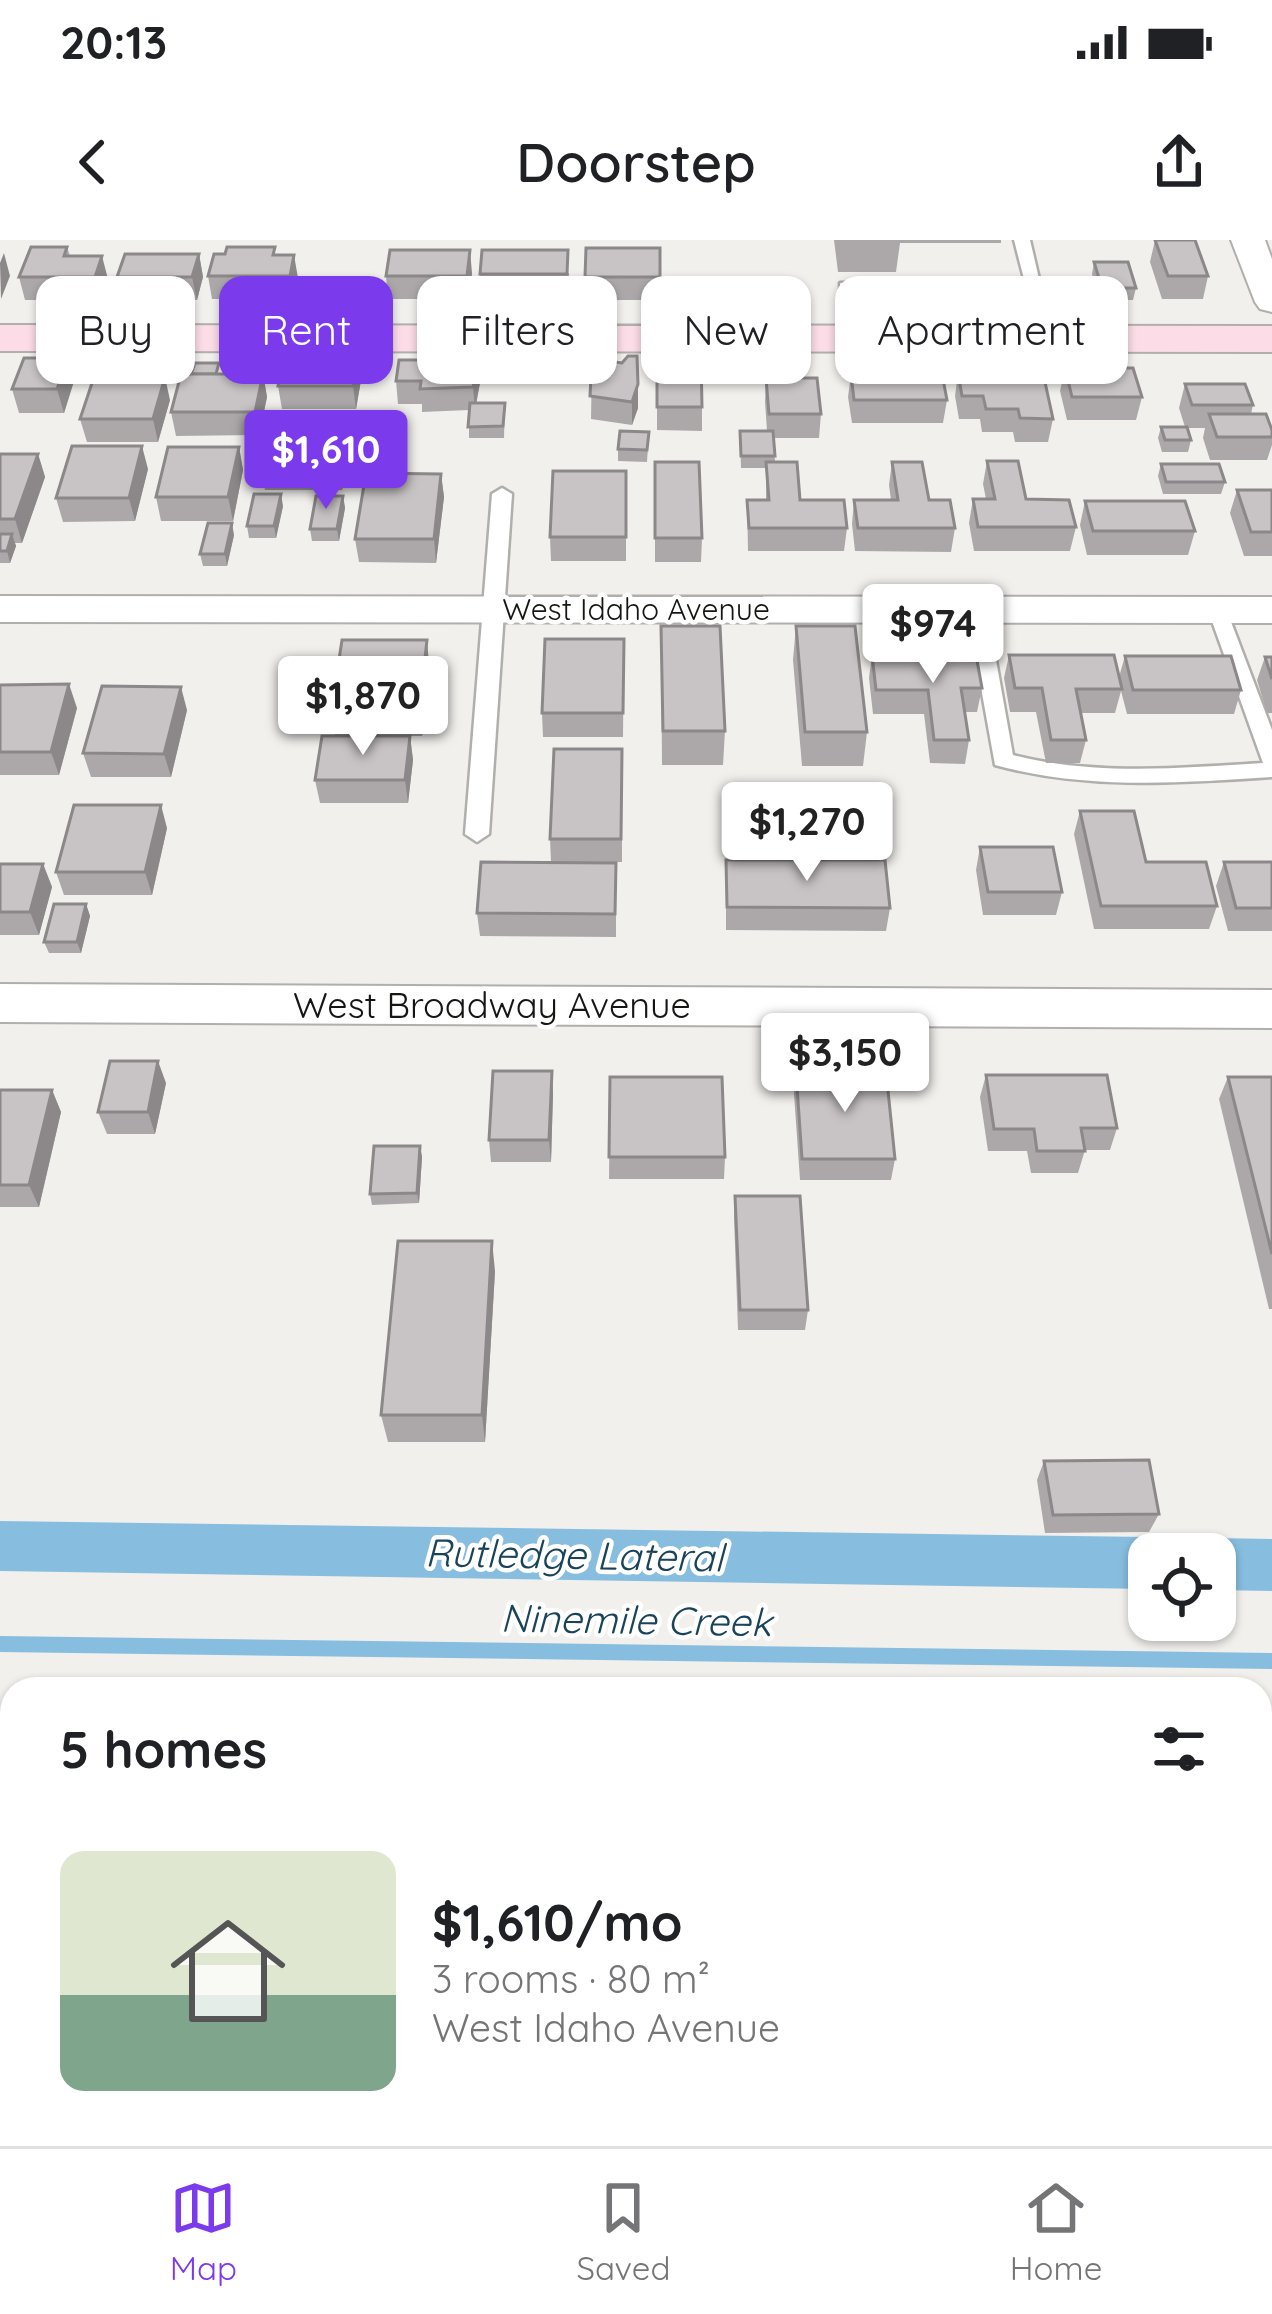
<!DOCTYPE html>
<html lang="en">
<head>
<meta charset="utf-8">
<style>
  body { margin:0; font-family:Quicksand,sans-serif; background:#f6f6f6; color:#202124; height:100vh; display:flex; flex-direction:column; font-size:45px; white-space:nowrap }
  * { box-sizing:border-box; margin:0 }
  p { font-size:39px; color:#757577 }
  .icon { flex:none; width:66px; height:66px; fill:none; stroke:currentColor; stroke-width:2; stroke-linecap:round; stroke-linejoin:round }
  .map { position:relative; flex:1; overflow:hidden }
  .panel { position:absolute; left:0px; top:1437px; width:1272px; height:471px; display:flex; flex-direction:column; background:#fff; border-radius:36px 36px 0 0; box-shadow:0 3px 9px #0004 }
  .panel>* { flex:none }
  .top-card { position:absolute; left:36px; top:36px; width:1200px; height:108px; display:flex; gap:24px }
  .controls { position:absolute; left:1128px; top:1293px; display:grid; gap:24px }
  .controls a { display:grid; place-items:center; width:108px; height:108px; border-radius:24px; background:#fff; box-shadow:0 3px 9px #0004; font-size:60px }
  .price { position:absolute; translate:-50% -102px; padding:0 27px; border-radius:12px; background:#fff; color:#222; font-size:39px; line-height:78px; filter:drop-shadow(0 3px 6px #0008) }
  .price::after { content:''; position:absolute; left:50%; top:72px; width:36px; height:27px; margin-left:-18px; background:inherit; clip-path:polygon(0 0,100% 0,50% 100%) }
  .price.current { background:#7c3aed; color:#fff }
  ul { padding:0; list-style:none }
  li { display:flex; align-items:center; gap:36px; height:300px; padding:0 60px }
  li+li { border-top:3px solid #e0e0e0 }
  li span { display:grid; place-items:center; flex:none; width:336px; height:240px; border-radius:24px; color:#555 }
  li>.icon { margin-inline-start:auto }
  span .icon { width:144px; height:144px; fill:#fffc; stroke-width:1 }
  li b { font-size:51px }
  h2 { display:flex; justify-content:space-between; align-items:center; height:144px; padding:0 60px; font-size:51px }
  .chip { padding:0 42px; border-radius:24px; background:#fff; box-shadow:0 3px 9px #0004; font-size:42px; line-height:108px }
  .chip.current { background:#7c3aed; color:#fff }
  .status { display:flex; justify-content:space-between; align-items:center; height:84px; padding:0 60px; background:#fff; direction:ltr }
  .status svg { height:33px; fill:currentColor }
  header { display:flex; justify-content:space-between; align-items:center; height:156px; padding:0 60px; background:#fff; font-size:54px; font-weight:600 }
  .tab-bar { display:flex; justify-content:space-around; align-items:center; height:168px; border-top:3px solid #e0e0e0; background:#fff; font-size:33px; color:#757577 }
  .tab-bar a { display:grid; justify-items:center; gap:6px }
  .tab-bar .current { color:#7c3aed }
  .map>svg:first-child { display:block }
</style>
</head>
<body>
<div class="status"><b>20:13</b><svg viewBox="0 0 49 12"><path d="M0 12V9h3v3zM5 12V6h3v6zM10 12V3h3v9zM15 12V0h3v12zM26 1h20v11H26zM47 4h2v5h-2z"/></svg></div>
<header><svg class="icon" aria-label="back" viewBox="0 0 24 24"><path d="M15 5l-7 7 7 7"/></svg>Doorstep<svg class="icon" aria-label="share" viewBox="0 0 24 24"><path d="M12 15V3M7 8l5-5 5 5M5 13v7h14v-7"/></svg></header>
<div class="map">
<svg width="1272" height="1906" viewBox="0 0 1272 1906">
  <rect width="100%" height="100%" fill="#f2f0ed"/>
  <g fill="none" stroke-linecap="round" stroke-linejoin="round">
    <!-- stream -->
    <polyline stroke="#87bdde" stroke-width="16" points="0,1404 1272,1421"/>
    <!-- canal -->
    <g fill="#87bdde" fill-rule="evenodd">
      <polygon points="0,1281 1149,1297 1169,1305 1173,1314 1149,1314 1149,1349 0,1331"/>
      <polygon points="1215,1298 1272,1299 1272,1351 1215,1350 1215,1314 1192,1314 1195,1306"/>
    </g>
    <!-- lane casing -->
    <g stroke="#b1afac" stroke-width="5">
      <g id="lane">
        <polygon points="1014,0 1030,0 1054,103 1039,99 1026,49 855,52 860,98 851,103 842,98 840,43 1024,39"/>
        <polygon points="502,248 512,254 489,594 477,602 465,594 492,254"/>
        <path d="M977,364L987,370L1013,515C1095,536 1179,528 1263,523L1208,370L1218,364L1225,366L1272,490V537C1178,543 1087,550 995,525L967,370Z"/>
      </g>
    </g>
    <!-- street casing -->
    <g stroke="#b1afac" stroke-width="4">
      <g id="street">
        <polygon points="1231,0 1265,0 1272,19 1272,72 1260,69 1255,62"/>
        <polygon points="0,356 1272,357 1272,383 0,382"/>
        <polygon points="0,744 1272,750 1272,788 0,782"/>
      </g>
    </g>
    <!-- secondary casing -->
    <g stroke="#b1afac" stroke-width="4">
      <polygon id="secondary" points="0,85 1272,86 1272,112 0,111"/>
    </g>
    <!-- lane -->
    <use href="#lane" fill="#fff" fill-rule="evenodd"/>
    <!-- street -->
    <use href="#street" fill="#fff" fill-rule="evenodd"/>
    <!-- secondary -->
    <use href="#secondary" fill="#fbdce7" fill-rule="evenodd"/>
    <!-- rail casing -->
    <g stroke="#706f6d" stroke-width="15">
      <g id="rail">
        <polyline points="0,1703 12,1704"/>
        <polyline points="1260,1729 1272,1729"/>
        <polyline points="0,1757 12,1757"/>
        <polyline points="1260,1778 1272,1779"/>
        <polyline points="1260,1798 1272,1799"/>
        <polyline points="812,1896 832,1906"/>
      </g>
    </g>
    <!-- rail -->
    <use href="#rail" stroke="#fff" stroke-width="10" stroke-dasharray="33" stroke-linecap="butt"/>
  </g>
  <!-- wall -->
  <g fill="#aca8a9">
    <polygon points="834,0 1001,0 1001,3 900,3 896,32 838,32"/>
    <polygon points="1155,0 1208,36 1203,59 1162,59 1150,22"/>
    <polygon points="67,7 70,16 108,39 100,60 25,60 19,37"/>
    <polygon points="660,8 660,60 586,60 585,37"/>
    <polygon points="199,14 203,37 197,60 123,60 117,37"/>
    <polygon points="276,15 298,38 293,59 212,59 208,36"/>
    <polygon points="1094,22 1136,48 1133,60 1099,60 1092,34"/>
    <polygon points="472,33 469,59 388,59 386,36"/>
    <polygon points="569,33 568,57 481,57 480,34"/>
    <polygon points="68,118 74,141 64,173 19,173 12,149"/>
    <polygon points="592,119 638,168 632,185 591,179"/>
    <polygon points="657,119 702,167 702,191 657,190"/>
    <polygon points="478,120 480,143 476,163 505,163 504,198 469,198 469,170 422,172 422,164 398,164 396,141"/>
    <polygon points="1065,128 1142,157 1136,180 1067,180 1060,151"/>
    <polygon points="363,129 356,169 282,169 278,146"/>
    <polygon points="958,133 1053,179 1048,202 1015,202 1013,192 982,192 980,179 959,179 955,156"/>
    <polygon points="221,134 263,134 267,157 259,195 176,196 171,172"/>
    <polygon points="851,134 947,160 943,183 852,183 848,157"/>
    <polygon points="766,138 821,174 819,198 774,198 775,222 800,260 847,288 844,311 748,311 747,260 766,260 766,228 741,228 740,191 767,191 765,162"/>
    <polygon points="1185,144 1253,165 1251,174 1272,190 1272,205 1267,220 1210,220 1203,198 1205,188 1187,188 1191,200 1188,212 1162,212 1158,198 1161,187 1185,187 1179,168"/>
    <polygon points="170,160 158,202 87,202 80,179"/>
    <polygon points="346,182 349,206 342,250 265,250 261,227"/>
    <polygon points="649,192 647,222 618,221 618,209"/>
    <polygon points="239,207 243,230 233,281 161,281 156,257"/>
    <polygon points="394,211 391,229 362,229 360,217"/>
    <polygon points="0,214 38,214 45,237 22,303 15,303 16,306 10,323 0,323"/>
    <polygon points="987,221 1026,259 1076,287 1070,311 974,311 969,283 973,259 986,259 983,244"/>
    <polygon points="655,222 702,298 701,322 655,322"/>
    <polygon points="892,222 955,288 951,312 855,311 852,284 854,260 891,260 889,245"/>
    <polygon points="1161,224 1225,242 1221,254 1163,254 1158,236"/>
    <polygon points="148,229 135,281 63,282 56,258"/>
    <polygon points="626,231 626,321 551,321 550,297"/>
    <polygon points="441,234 444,257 436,323 359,322 355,299"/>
    <polygon points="1237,250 1272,250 1272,316 1244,316 1230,273"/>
    <polygon points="343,256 345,268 339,301 312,301 310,289"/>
    <polygon points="1085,261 1195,291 1188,315 1087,315 1080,285"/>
    <polygon points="283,266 276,298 249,298 247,286"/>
    <polygon points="234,295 227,326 203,326 200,314"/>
    <polygon points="661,386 725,491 723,525 662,525"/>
    <polygon points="796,386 867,492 863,526 802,526 793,420"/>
    <polygon points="624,399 623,497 543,497 542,473"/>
    <polygon points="872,415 982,448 977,472 965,472 969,500 965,524 930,523 924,474 873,474 869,438"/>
    <polygon points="1009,415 1119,437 1125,416 1241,450 1234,474 1127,474 1121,451 1115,473 1080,473 1086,500 1080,523 1046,523 1036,472 1010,472 1004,438"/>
    <polygon points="1265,417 1272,417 1272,473 1267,473 1257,440"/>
    <polygon points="429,424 422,496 335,496 331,472"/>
    <polygon points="0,445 77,468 59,535 0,535"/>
    <polygon points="187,470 171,537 91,537 83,513"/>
    <polygon points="410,496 413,520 408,563 320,563 315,540"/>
    <polygon points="622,509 622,622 551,622 550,599"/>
    <polygon points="1080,571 1146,622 1217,666 1209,689 1094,689 1074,594"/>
    <polygon points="167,588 152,655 64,655 56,632"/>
    <polygon points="980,607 1062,652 1056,675 983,675 976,630"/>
    <polygon points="726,620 890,668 886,691 726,690"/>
    <polygon points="1224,622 1272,622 1272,691 1228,691 1216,646"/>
    <polygon points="616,623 616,697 480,696 477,673"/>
    <polygon points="0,624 43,624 52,647 39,695 0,695"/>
    <polygon points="86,664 90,676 81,713 49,713 44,702"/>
    <polygon points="796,831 895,919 891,940 800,940 794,854"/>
    <polygon points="986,835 1117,888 1110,910 1085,910 1078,933 1031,933 1027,911 988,911 980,857"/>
    <polygon points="610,837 725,917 724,939 609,939"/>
    <polygon points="1228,837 1272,837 1272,1069 1269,1069 1219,859"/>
    <polygon points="166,843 155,894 107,894 98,872"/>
    <polygon points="0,850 52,850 61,872 39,967 0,967"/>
    <polygon points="553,853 551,922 491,922 489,900"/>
    <polygon points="420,906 422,917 419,963 372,965 370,954"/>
    <polygon points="735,956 808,1070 805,1090 738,1090 734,977"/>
    <polygon points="495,1031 485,1202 388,1202 381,1175"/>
    <polygon points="1044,1221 1159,1274 1149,1292 1045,1293 1037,1240"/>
  </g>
  <!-- shaded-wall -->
  <g fill="#8c888a">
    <polygon points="470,10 472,33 469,59 467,36"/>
    <polygon points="4,13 10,36 1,59 0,23"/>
    <polygon points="199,14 203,37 197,60 192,37"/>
    <polygon points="294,15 298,38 293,59 290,36"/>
    <polygon points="102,16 108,39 100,60 95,37"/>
    <polygon points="360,105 363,129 356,169 353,146"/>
    <polygon points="68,118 74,141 64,173 57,149"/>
    <polygon points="478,120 480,143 475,170 473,147"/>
    <polygon points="263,134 267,157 259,195 255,172"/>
    <polygon points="165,137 170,160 158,202 153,179"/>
    <polygon points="638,144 638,168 632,185 632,162"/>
    <polygon points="346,182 349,206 342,250 339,227"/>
    <polygon points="142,206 148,229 135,281 129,258"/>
    <polygon points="239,207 243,230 233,281 228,257"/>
    <polygon points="38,214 45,237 22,303 15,279"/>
    <polygon points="441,234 444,257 436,323 434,299"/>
    <polygon points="281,254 283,266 276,298 274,286"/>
    <polygon points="343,256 345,268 339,301 337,289"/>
    <polygon points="232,283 234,295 227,326 225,314"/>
    <polygon points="12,294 16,306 10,323 7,311"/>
    <polygon points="427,400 429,424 422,496 419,472"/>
    <polygon points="69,444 77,468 59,535 51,512"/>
    <polygon points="181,447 187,470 171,537 164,514"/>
    <polygon points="410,496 413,520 408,563 405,540"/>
    <polygon points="161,565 167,588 152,655 145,632"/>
    <polygon points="43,624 52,647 39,695 30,672"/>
    <polygon points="86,664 90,676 81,713 77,702"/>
    <polygon points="158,821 166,843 155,894 148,872"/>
    <polygon points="552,831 553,853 551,922 549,900"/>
    <polygon points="52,850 61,872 39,967 29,945"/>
    <polygon points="420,906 422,917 419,963 417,953"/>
    <polygon points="492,1001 495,1031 485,1202 482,1175"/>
  </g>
  <!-- building -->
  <g fill="#c8c3c5" stroke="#8c888a" stroke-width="3">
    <polygon points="1155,0 1195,0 1208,36 1168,36"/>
    <polygon points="31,7 67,7 64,16 102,16 95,37 19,37"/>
    <polygon points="227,7 275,7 273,15 294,15 290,36 208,36 214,14 225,14"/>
    <polygon points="586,8 660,8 660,37 585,37"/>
    <polygon points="390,10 470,10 467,36 386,36"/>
    <polygon points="482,10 568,10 567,34 480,34"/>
    <polygon points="125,14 199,14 192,37 117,37"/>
    <polygon points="1094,22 1128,22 1136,48 1102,48"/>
    <polygon points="287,105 360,105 353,146 278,146"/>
    <polygon points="628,116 637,116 638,144 632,162 590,156 592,119 622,123"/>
    <polygon points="24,118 68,118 57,149 12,149"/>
    <polygon points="657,119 701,119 702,167 657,167"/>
    <polygon points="399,120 478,120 473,147 420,149 421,141 396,141"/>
    <polygon points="195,123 219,123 216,134 191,134"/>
    <polygon points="1065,128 1133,128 1142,157 1072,157"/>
    <polygon points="958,133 1043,133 1053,179 1020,178 1018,169 986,169 983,156 962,156"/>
    <polygon points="181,134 263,134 255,172 171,172"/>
    <polygon points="851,134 942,134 947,160 854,160"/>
    <polygon points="94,137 165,137 153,179 80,179"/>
    <polygon points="766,138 817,138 821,174 769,174"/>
    <polygon points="1185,144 1245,144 1253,165 1192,165"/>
    <polygon points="470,163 505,163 503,186 468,187"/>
    <polygon points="1209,174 1266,174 1272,190 1272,197 1217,197"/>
    <polygon points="270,182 346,182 339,227 261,227"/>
    <polygon points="1161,187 1187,187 1191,200 1165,200"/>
    <polygon points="620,191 649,192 647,210 618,209"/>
    <polygon points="740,191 773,191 775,216 741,216"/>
    <polygon points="363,199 393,199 390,217 360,217"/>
    <polygon points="72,206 142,206 129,258 56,258"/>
    <polygon points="168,207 239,207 228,257 156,257"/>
    <polygon points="0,214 38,214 15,279 0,279"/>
    <polygon points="987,221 1018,221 1026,259 1069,260 1076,287 978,287 973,259 995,259"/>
    <polygon points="655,222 699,222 702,298 655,298"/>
    <polygon points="766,222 797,222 800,260 844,260 847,288 749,288 747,260 769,260"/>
    <polygon points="892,222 922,222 929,260 950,260 955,288 858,288 854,260 898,260"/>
    <polygon points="1161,224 1219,224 1225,242 1166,242"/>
    <polygon points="553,231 626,231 626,297 550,297"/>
    <polygon points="366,233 441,234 434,299 355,299"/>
    <polygon points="1237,250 1272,250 1272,292 1251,292"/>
    <polygon points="254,254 281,254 274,286 247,286"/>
    <polygon points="316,256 343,256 337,289 310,289"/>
    <polygon points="1085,261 1185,261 1195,291 1093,291"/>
    <polygon points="208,283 232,283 225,314 200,314"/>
    <polygon points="0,294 12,294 7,311 0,311"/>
    <polygon points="661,386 720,386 725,491 663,491"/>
    <polygon points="796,386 855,386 867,492 805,492"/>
    <polygon points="545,399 624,399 623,473 542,473"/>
    <polygon points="342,400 427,400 419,472 331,472"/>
    <polygon points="872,415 976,415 982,448 961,448 969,500 934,500 928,450 876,450"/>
    <polygon points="1009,415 1114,415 1122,449 1076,449 1086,500 1051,500 1042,448 1015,448"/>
    <polygon points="1125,416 1231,416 1241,450 1133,450"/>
    <polygon points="1265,417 1272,417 1272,439"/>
    <polygon points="69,444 51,512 0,512 0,445"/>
    <polygon points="102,446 181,447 164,514 83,513"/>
    <polygon points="322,496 410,496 405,540 315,540"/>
    <polygon points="554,509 622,509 621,599 550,599"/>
    <polygon points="74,565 161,565 145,632 56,632"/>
    <polygon points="1080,571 1134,571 1146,622 1206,622 1217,666 1101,666"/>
    <polygon points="980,607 1053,607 1062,652 988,652"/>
    <polygon points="726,620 885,620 890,668 727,667"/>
    <polygon points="481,622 616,623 615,674 477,673"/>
    <polygon points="1224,622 1272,622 1272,668 1236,668"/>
    <polygon points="0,624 43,624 30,672 0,672"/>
    <polygon points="54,664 86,664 77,702 44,702"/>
    <polygon points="110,821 158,821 148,872 98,872"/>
    <polygon points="493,831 552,831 549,900 489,900"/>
    <polygon points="796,831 886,831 895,919 802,919"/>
    <polygon points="986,835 1107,835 1117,888 1081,888 1085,911 1037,911 1034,889 994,889"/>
    <polygon points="610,837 722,837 725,917 609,917"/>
    <polygon points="1228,837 1272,837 1272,1014"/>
    <polygon points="0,850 52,850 29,945 0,945"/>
    <polygon points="374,906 420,906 417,953 370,954"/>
    <polygon points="735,956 800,956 808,1070 740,1070"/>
    <polygon points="398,1001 492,1001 482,1175 381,1175"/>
    <polygon points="1149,1220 1159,1274 1053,1275 1044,1221"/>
  </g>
  <g text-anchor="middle" stroke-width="9" stroke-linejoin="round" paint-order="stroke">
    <!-- far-street labels -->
    <g font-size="30" fill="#151513" stroke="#fff">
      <text x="636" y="380">West Idaho Avenue</text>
    </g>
    <!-- street labels -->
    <g font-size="36" fill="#151513" stroke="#fff">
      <text x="492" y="778">West Broadway Avenue</text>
    </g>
    <!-- water labels -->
    <g font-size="39" font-style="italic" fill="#18435a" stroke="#fff">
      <text transform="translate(574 1315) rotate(1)" y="14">Rutledge Lateral</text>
      <text transform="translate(636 1380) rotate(1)" y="14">Ninemile Creek</text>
    </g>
  </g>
</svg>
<div class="controls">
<a><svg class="icon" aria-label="locate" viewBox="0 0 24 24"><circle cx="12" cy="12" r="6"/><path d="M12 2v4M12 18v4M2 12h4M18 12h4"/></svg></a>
</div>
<b class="price current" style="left:326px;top:272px">$1,610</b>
<b class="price" style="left:933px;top:446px">$974</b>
<b class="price" style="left:363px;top:518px">$1,870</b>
<b class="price" style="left:807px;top:644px">$1,270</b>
<b class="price" style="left:845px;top:875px">$3,150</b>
<div class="top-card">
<a class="chip">Buy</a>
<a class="chip current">Rent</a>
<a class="chip">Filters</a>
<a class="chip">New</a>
<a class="chip">Apartment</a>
</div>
<section class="panel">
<h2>5 homes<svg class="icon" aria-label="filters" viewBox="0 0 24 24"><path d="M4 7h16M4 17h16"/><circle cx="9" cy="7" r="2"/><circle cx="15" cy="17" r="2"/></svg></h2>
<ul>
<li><span style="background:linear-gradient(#dfe7d0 60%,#7fa58c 0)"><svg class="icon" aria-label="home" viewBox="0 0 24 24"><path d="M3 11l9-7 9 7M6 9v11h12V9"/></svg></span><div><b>$1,610/mo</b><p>3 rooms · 80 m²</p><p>West Idaho Avenue</p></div></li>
</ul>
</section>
</div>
<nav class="tab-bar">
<a class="current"><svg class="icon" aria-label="map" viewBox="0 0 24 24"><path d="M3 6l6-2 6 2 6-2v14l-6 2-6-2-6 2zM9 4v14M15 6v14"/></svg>Map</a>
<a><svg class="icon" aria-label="saved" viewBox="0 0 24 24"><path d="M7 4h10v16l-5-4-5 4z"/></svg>Saved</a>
<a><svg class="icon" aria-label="home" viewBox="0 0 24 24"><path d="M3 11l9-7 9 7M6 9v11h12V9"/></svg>Home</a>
</nav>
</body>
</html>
